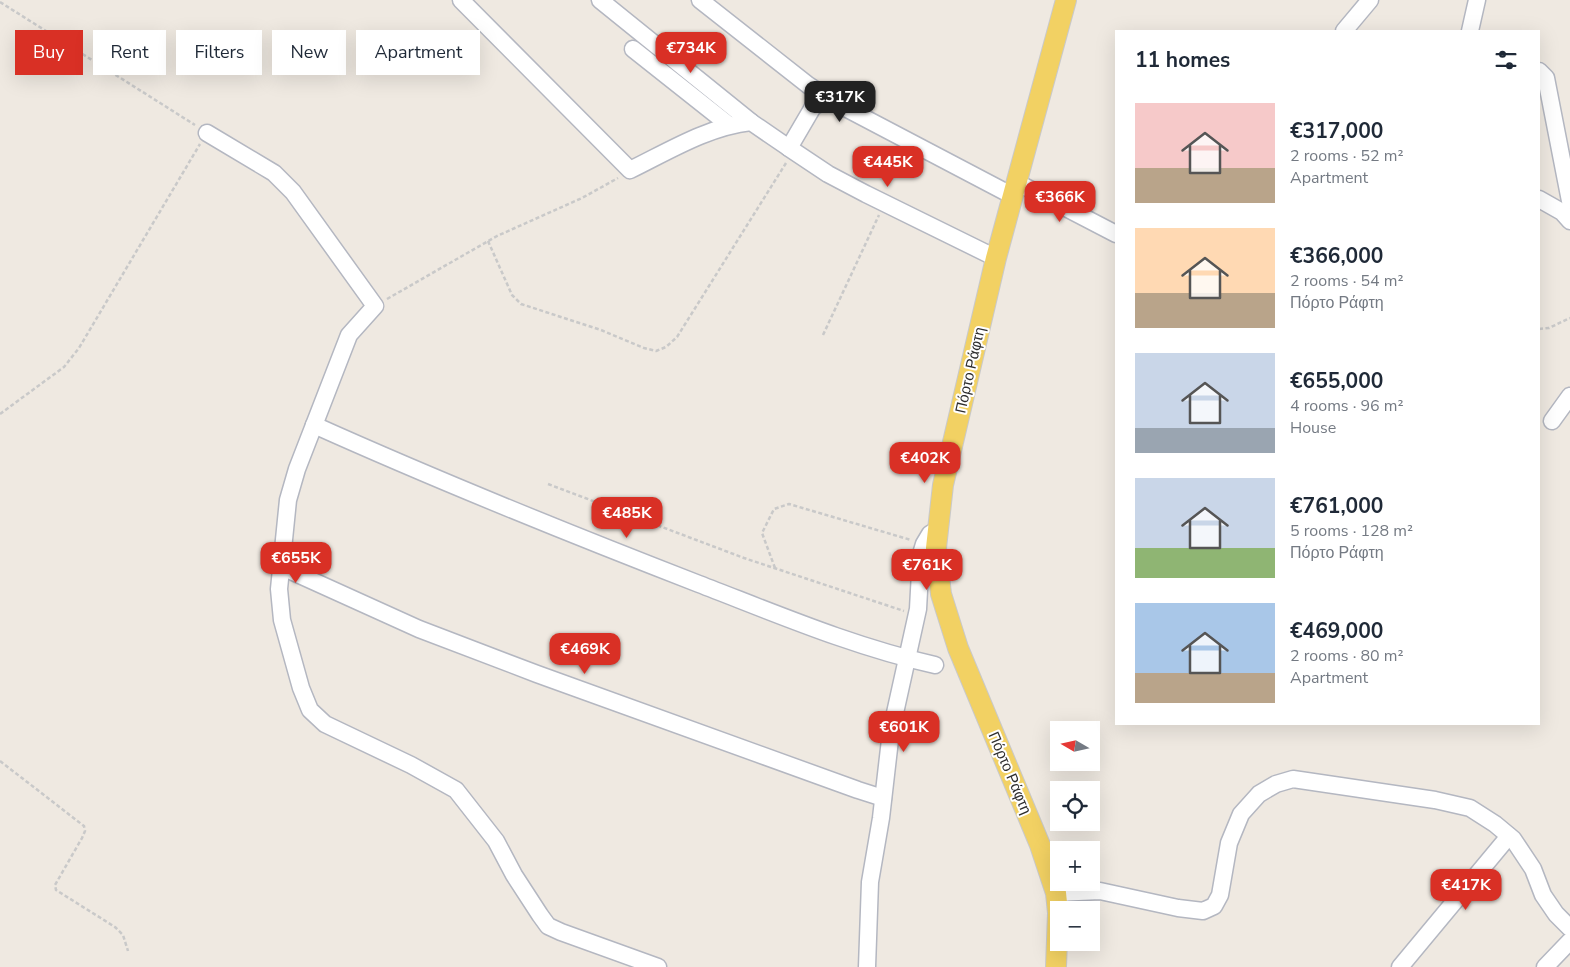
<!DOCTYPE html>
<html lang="en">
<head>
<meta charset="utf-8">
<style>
  body { margin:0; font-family:"Nunito Sans",sans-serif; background:#f2f2f3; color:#1f2937; height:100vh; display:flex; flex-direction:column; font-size:19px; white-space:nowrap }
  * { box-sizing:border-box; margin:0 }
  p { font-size:16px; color:#747a83 }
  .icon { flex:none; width:28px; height:28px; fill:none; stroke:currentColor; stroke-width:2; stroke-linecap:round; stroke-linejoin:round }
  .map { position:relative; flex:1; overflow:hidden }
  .drawer { position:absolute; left:1115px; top:30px; width:425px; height:695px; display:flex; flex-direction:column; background:#fff; border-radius:0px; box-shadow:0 5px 20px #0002 }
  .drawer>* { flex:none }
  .top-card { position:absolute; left:15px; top:30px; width:475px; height:45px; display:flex; gap:10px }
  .needle { width:32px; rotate:279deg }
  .fabs { position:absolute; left:1050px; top:721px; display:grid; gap:10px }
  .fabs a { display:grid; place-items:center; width:50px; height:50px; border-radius:0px; background:#fff; box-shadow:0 5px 20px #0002; font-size:25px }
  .price { position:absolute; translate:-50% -42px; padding:0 11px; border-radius:10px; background:#d93025; color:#fff; font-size:16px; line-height:32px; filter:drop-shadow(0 1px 2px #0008) }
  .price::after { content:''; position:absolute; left:50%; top:30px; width:15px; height:11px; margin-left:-8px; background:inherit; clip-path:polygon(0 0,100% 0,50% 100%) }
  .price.selected { background:#222; color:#fff }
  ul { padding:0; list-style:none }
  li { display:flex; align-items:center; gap:15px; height:125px; padding:0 20px }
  li span { display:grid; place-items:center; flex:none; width:140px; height:100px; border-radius:0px; color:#555 }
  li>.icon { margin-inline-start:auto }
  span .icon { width:60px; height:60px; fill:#fffc; stroke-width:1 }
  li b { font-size:21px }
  h2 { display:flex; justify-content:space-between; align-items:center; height:60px; padding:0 20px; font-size:21px }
  .pill { padding:0 18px; border-radius:0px; background:#fff; box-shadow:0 5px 20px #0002; font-size:18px; line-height:45px }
  .pill.selected { background:#d93025; color:#fff }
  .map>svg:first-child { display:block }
</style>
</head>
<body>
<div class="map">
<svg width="1570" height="967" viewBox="0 0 1570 967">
  <rect width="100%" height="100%" fill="#efe9e1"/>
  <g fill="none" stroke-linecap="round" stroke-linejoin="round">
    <!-- minor casing -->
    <g stroke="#b4b7c1" stroke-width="19">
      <g id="minor">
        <path d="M461,0L630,170C669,151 707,127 751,122L789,148"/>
        <polyline points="600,0 751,122"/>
        <polyline points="700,0 808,85 834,102 1013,196"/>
        <polyline points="1344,31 1370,0"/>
        <polyline points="1470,31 1477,0"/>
        <polyline points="633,49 729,125"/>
        <polyline points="1539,71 1546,78 1570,201"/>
        <polyline points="834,102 822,102 813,107 789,148 828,174 866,194 996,258"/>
        <polyline points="207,133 274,173 293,192 375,306 349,335 297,469 288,500 279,589 282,620 301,688 310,710 325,724 411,765 456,790 496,841 514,875 540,915 548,926 561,932 658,967"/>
        <polyline points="1016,182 1116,234"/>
        <polyline points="1539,199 1562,212 1570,221"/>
        <polyline points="1552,421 1570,396"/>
        <path d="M314,425C441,482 570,534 699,584C777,614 854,647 935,665"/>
        <polyline points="282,567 419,629 537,674 858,790 883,798"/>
        <polyline points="1056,893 1100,891 1178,908 1203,911 1214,906 1220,895 1229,843 1241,814 1259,794 1276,784 1293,779 1435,800 1470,808 1495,824 1513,839 1533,869 1543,895 1556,914 1570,928"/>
        <polyline points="867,967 870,882 881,818 891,731 918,609 921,554 924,544 930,534 937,530"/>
        <polyline points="1400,967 1509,836"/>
        <polyline points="1545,967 1570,941"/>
      </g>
    </g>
    <!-- major casing -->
    <g stroke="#c9c9c9" stroke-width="22">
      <polyline id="major" points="1056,967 1058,913 1056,893 1040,845 958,648 941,594 936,548 943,485 996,258 1066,0"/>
    </g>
    <!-- path -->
    <g stroke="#c9c9c9" stroke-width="2.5" stroke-dasharray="4 2.5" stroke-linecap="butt">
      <polyline points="0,2 195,125"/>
      <polyline points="488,241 512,295 521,304 601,330 644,348 656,351 666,347 677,337 786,163"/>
      <polyline points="387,299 497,236 582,198 618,178"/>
      <polyline points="1539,329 1549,328 1570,318"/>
      <polyline points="823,335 879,215"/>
      <polyline points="0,414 64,367 79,348 200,144"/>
      <polyline points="548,484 744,558 904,611"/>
      <polyline points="775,568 762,533 774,509 789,504 911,540"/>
      <polyline points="0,761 84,826 85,831 82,838 55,885 56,890 115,927 123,935 128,951"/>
    </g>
    <!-- minor -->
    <use href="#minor" stroke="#fff" stroke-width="16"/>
    <!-- major -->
    <use href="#major" stroke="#f2d163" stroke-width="20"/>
  </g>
  <g text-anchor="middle" stroke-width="4" stroke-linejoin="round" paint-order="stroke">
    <!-- street labels -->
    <g font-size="15" fill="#2e2e2e" stroke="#fff">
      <text transform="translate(970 370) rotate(-77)" y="5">Πόρτο Ράφτη</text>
      <text transform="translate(1010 773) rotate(67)" y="5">Πόρτο Ράφτη</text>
    </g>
  </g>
</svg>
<div class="fabs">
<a><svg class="needle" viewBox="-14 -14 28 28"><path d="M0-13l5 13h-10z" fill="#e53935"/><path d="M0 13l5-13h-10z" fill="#747a83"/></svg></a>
<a><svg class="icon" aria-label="locate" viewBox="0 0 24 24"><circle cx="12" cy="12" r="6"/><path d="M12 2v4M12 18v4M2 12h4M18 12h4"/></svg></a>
<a>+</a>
<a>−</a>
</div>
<b class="price" style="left:691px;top:74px">€734K</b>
<b class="price selected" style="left:840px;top:123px">€317K</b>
<b class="price" style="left:888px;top:188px">€445K</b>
<b class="price" style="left:1060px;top:223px">€366K</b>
<b class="price" style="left:925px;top:484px">€402K</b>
<b class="price" style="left:627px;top:539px">€485K</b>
<b class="price" style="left:296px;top:584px">€655K</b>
<b class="price" style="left:927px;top:591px">€761K</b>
<b class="price" style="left:585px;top:675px">€469K</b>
<b class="price" style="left:904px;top:753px">€601K</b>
<b class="price" style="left:1466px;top:911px">€417K</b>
<div class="top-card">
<a class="pill selected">Buy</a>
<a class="pill">Rent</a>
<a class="pill">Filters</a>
<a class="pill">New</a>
<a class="pill">Apartment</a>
</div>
<section class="drawer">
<h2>11 homes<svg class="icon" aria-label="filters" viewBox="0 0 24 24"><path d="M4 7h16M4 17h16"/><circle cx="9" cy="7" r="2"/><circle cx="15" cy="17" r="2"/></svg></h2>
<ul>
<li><span style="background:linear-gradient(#f6c9c9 65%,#b9a48a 0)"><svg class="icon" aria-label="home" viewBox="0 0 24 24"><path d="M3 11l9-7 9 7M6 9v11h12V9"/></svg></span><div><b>€317,000</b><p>2 rooms · 52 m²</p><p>Apartment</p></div></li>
<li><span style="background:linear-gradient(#ffd9b3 65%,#b9a48a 0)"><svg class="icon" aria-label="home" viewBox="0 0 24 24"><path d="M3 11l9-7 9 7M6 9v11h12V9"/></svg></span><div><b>€366,000</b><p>2 rooms · 54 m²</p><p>Πόρτο Ράφτη</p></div></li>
<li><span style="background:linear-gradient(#c9d6e8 75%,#9aa5b1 0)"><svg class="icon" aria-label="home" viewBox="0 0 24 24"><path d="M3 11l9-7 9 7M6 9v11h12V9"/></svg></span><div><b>€655,000</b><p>4 rooms · 96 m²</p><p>House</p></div></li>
<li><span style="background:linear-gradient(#c9d6e8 70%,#8fb573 0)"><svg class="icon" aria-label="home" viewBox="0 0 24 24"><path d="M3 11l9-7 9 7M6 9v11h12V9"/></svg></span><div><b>€761,000</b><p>5 rooms · 128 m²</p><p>Πόρτο Ράφτη</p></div></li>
<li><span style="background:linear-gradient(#a9c7e8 70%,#b9a48a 0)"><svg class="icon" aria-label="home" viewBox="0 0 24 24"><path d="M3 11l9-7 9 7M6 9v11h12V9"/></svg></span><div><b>€469,000</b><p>2 rooms · 80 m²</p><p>Apartment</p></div></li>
</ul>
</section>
</div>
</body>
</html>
